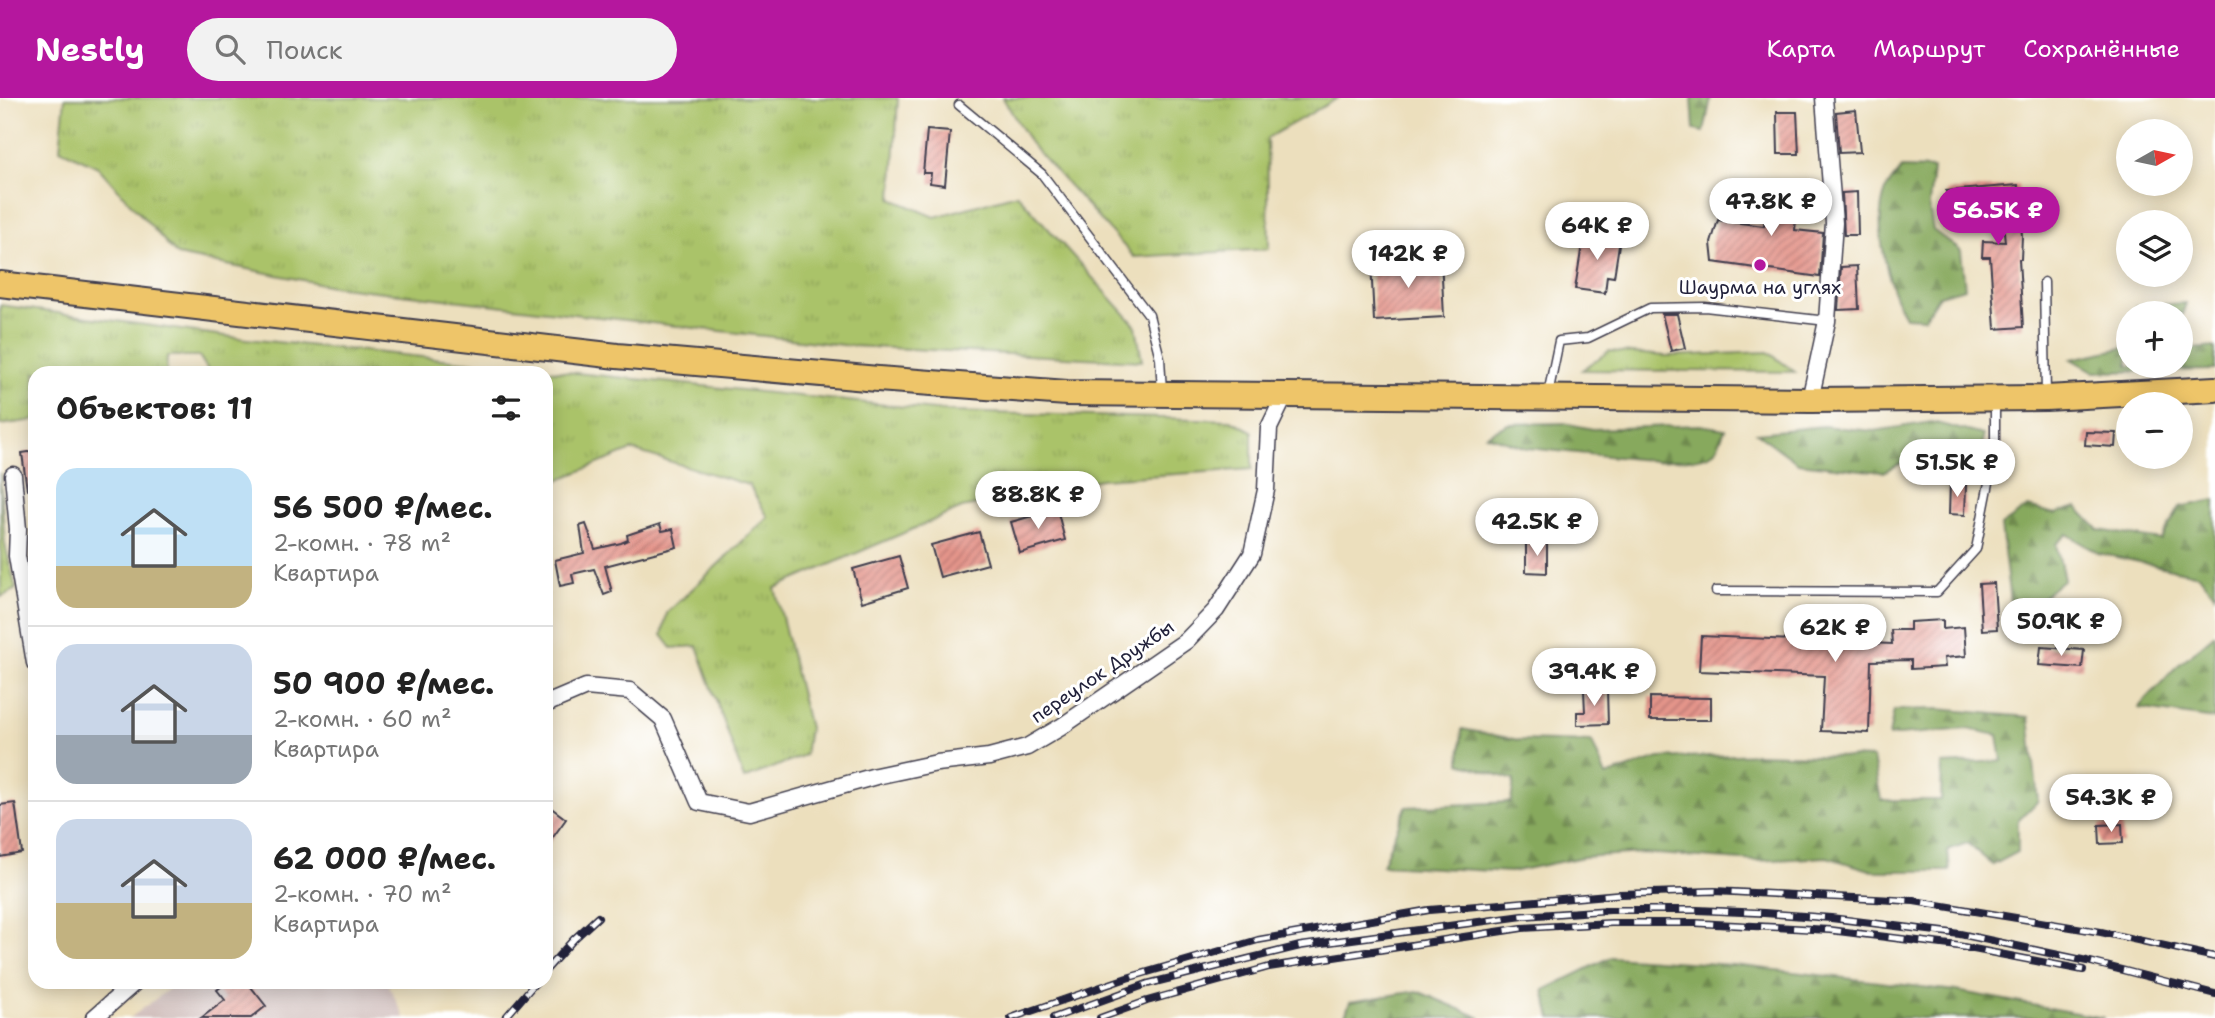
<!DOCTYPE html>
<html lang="ru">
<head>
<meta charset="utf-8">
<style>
  body { margin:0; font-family:"Shantell Sans",sans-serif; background:#f2f2f2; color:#222; height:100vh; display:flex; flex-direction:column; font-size:26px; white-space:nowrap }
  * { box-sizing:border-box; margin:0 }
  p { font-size:23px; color:#767676 }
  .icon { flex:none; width:38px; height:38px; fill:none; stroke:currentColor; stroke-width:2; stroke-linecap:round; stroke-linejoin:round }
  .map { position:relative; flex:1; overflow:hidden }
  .side { position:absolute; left:28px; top:268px; width:525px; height:623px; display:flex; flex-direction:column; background:#fff; border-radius:21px; box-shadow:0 4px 18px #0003 }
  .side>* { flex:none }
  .needle { width:46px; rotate:81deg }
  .tools { position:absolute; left:2116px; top:21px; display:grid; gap:14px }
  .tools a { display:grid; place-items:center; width:77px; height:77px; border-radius:50%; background:#fff; box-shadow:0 4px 18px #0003; font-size:35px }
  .price { position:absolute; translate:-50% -60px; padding:0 16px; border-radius:24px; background:#fff; color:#222; font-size:23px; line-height:46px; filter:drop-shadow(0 2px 4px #0008) }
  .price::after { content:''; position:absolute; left:50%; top:42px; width:21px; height:16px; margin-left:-10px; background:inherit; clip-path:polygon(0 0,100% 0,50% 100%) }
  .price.selected { background:#b5179e; color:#fff }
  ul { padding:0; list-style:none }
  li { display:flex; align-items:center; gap:21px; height:175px; padding:0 28px }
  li+li { border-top:2px solid #e0e0e0 }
  li span { display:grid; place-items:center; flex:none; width:196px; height:140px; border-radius:21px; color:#555 }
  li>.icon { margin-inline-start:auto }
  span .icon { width:84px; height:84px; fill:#fffc; stroke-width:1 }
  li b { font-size:30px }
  h2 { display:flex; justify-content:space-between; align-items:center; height:84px; padding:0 28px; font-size:30px }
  header { display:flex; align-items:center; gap:42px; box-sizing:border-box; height:98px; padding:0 35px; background:#b5179e; color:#fff }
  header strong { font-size:33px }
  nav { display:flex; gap:38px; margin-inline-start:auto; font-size:24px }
  .search { width:490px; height:63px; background:#f2f2f2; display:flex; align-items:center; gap:18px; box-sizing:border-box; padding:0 24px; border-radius:38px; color:#767676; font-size:26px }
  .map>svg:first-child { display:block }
</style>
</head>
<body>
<header>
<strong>Nestly</strong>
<div class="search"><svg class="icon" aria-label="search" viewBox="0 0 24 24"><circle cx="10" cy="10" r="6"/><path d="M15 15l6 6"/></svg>Поиск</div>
<nav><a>Карта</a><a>Маршрут</a><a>Сохранённые</a></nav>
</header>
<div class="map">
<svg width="2215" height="920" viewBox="0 0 2215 920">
  <defs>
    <pattern id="grass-tufts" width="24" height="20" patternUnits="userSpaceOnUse" patternTransform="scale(1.75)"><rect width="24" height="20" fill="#aac369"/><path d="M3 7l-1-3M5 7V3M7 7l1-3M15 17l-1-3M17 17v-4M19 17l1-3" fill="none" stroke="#92a75c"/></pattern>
    <pattern id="forest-firs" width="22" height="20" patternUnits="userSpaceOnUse" patternTransform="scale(1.75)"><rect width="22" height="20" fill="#87a95d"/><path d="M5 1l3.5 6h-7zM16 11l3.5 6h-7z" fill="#6e894e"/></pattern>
    <pattern id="building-hatch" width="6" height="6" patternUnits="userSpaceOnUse" patternTransform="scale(1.75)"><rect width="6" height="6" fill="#e4948a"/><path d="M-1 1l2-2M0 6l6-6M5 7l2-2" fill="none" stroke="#b87872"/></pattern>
  </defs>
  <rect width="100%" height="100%" fill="#fff"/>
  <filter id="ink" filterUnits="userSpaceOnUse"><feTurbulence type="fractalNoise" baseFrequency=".0143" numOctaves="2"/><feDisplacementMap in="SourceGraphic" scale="14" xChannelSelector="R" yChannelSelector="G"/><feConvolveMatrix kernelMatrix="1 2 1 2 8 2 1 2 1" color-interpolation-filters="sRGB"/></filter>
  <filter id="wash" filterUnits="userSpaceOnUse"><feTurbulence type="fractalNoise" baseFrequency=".00686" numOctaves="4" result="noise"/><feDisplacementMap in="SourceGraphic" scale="28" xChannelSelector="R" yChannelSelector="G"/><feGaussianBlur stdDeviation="1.57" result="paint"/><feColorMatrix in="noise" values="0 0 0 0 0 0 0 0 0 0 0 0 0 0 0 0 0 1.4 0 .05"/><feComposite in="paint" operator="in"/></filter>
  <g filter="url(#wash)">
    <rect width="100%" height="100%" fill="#ecdfbd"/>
    <!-- industrial -->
    <polygon fill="#d1c0bd" points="178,884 387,884 405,920 130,920"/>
    <!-- grass -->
    <g fill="url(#grass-tufts)" stroke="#667252" stroke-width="2">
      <polygon points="65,0 898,0 892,101 935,119 1017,96 1136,228 1142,263 851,248 332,188 177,157 98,69 60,51"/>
      <polygon points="1003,0 1338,0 1267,40 1269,151 1134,159 1030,45"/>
      <polygon points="0,207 247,241 954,314 1231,322 1252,333 1252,371 1101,381 962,410 775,490 809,630 805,657 744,681 697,548 672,550 662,537 667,515 768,419 749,387 632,352 546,387 546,275 210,275 199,258 167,258 166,275 35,275 35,322 0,327"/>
      <polygon points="1609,253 1666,258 1768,254 1795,274 1582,272"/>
      <polygon points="0,374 5,446 16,491 1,499"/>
    </g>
    <!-- forest -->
    <g fill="url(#forest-firs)" stroke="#54664c" stroke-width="2">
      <polygon points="1692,0 1711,0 1704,34 1694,32"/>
      <path d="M1902,70L1933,71L1929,107L1933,132L1961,153L1965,190L1939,197L1924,220L1905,219C1888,188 1872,127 1886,92C1889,85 1897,77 1902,70Z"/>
      <polygon points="2186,205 2181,220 2180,215 2133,215 2136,208"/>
      <polygon points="2128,233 2128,268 2180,268 2181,252 2215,249 2215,272 2095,274 2072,261 2123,250"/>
      <polygon points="1932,324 1983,337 1983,358 1953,365 1935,360 1910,361 1884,374 1862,372 1798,365 1757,335 1823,328 1874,333"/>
      <path d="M1564,325L1593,331L1700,327L1725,331C1722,338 1719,348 1715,353C1703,364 1673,361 1657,363L1527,350L1486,337L1508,326Z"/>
      <polygon points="2215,402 2215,497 2199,477 2098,455 2067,436 2056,446 2064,481 2033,507 2011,513 2001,428 2028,409 2055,416 2077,409 2099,432 2161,442 2180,409"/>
      <polygon points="2215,536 2215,621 2138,610 2175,570"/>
      <polygon points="1938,611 2029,619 2038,703 2018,723 2018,754 1993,767 1967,745 1948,752 1950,773 1873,773 1827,759 1757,763 1642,755 1583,759 1511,774 1382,767 1406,709 1511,704 1514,682 1460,665 1462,631 1519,642 1592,644 1606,678 1659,660 1760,656 1873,660 1881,702 1941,702 1942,666 2002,663 1998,637 1967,631 1889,638 1894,612"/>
      <polygon points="1611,859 1733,867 1956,893 2104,920 1551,920 1544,892"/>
      <polygon points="1417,893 1481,920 1344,920 1350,904"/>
    </g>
    <g id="blocks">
      <!-- building -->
      <g fill="url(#building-hatch)">
        <polygon points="1856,12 1860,54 1839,55 1836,14"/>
        <polygon points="1777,14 1797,14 1799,56 1778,56"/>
        <polygon points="927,32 950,34 945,87 930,85 931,75 923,75"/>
        <polygon points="1768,83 1799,86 1795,132 1823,135 1820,179 1713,164 1711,145 1718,122 1764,128"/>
        <polygon points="2018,87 2022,138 2021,161 2019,161 2023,229 1995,231 1990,159 1982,159 1983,143 2005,144 2002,113 1948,117 1946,93"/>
        <polygon points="1857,94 1858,137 1844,137 1842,95"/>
        <polygon points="1584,134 1620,140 1614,179 1607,178 1605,195 1575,191"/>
        <polygon points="1441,160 1444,219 1374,223 1371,164"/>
        <polygon points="1857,168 1859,211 1838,212 1841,169"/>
        <polygon points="1662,216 1677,216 1685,250 1671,253"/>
        <polygon points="2086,334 2116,335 2115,349 2085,347"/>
        <polygon points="35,353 35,391 27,392 22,355"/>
        <polygon points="1950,385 1966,386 1965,417 1949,416"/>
        <polygon points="1057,411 1065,442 1020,455 1011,424"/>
        <polygon points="586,426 595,451 621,445 628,442 627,437 660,426 662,433 673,431 677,449 605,468 612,494 604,497 594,471 572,476 574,485 560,488 555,462 584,455 580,428"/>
        <polygon points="979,434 988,466 940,479 931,447"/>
        <polygon points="1526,445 1547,445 1547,475 1526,474"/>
        <polygon points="899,458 908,490 862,504 853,471"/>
        <polygon points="1994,485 1997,531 1982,532 1979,486"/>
        <polygon points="1943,522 1943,531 1964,529 1966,558 1944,560 1945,569 1911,571 1911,562 1871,563 1869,635 1821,633 1824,578 1699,573 1701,538 1892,546 1891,532 1910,532 1910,524"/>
        <polygon points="2041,549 2084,552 2082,570 2039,567"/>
        <polygon points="1584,592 1607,592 1608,626 1577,627 1577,614 1585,614"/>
        <polygon points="1650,599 1711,600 1711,622 1650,622"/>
        <polygon points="15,705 22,755 0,759 0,707"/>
        <polygon points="546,706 566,721 546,749"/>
        <polygon points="2122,726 2123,745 2100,746 2099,727"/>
        <polygon points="227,884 247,884 266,908 251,920 201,920 225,902 217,892"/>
      </g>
    </g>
  </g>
  <g filter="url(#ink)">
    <use href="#blocks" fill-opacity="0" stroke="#403e4e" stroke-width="2"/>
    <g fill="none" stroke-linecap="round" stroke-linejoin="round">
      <!-- service casing -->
      <g stroke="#403e4e" stroke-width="11">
        <g id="service">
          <polyline points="959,7 1042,76 1149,217 1160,260 1162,294"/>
          <polyline points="2044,184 2046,297"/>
          <polyline points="1548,296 1559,243 1588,240 1650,210 1705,209 1827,223"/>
          <polyline points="1716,493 1937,494 1976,451 1995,354 1995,305"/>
        </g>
      </g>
      <!-- minor casing -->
      <g stroke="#403e4e" stroke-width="19">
        <g id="minor">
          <polyline points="1810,302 1827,223 1834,125 1824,0"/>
          <polyline points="13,377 18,431 17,458 35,565"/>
          <polyline points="546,606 586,589 630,593 663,621 699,704 749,714 876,678 937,665 989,659 1027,649 1061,629 1186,543 1216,512 1252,456 1266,392 1269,330 1285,297"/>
          <polyline points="94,920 135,884"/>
        </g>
      </g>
      <!-- primary casing -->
      <g stroke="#403e4e" stroke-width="28">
        <polyline id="primary" points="0,186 617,258 878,281 1067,295 1810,302 2046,300 2215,291"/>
      </g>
      <!-- service -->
      <use href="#service" stroke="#fff" stroke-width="8"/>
      <!-- minor -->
      <use href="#minor" stroke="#fff" stroke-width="16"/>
      <!-- primary -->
      <use href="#primary" stroke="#eec569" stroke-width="24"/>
      <!-- rail casing -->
      <g stroke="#22223b" stroke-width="8">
        <g id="rail">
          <polyline points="546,872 574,841 598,819"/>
          <polyline points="505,920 536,884"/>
          <polyline points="1011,920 1127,880 1258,842 1429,812 1620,796 1714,793 1914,803 2101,834 2215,859"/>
          <polyline points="1053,920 1147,886 1300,848 1523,818 1610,812 1697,812 1764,815 1831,820 1960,836 2087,863 2215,896"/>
          <polyline points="1100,920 1147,903 1269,869 1522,830 1611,825 1696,825 1830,832 1958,848 2083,872"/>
        </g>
      </g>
      <!-- rail -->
      <use href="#rail" stroke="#fff" stroke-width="5" stroke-dasharray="16" stroke-linecap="butt"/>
    </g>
  </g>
  <!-- markers -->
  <circle fill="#b5179e" stroke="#fff" stroke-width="2.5" cx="1760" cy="167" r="7"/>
  <g text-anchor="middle" stroke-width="6" stroke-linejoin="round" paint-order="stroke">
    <!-- poi labels -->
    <g font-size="19" fill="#22223b" stroke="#fff">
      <text x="1760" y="196">Шаурма на углях</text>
    </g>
    <!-- street labels -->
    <g font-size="19" fill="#22223b" stroke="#fff">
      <text transform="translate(1102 573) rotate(-34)" y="7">переулок Дружбы</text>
    </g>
  </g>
</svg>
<div class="tools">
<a><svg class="needle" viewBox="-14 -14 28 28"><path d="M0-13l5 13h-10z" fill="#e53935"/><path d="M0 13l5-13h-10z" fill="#767676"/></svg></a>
<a><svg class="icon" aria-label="layers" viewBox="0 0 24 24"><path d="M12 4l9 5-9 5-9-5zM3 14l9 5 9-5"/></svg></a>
<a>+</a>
<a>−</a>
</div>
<b class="price" style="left:1771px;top:140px">47.8K ₽</b>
<b class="price selected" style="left:1998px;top:149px">56.5K ₽</b>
<b class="price" style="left:1597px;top:164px">64K ₽</b>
<b class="price" style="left:1408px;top:192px">142K ₽</b>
<b class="price" style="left:1957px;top:401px">51.5K ₽</b>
<b class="price" style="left:1038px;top:433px">88.8K ₽</b>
<b class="price" style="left:1537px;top:460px">42.5K ₽</b>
<b class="price" style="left:2061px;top:560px">50.9K ₽</b>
<b class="price" style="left:1835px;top:566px">62K ₽</b>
<b class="price" style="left:1594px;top:610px">39.4K ₽</b>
<b class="price" style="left:2111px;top:736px">54.3K ₽</b>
<section class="side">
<h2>Объектов: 11<svg class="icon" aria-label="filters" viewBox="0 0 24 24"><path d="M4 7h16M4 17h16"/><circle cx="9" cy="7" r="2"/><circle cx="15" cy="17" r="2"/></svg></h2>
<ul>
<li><span style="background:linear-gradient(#bfe0f5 70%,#c2b280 0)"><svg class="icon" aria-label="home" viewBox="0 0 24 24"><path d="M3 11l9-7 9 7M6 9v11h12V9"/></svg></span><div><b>56 500 ₽/мес.</b><p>2-комн. · 78 m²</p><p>Квартира</p></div></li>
<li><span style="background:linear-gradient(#c9d6e8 65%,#9aa5b1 0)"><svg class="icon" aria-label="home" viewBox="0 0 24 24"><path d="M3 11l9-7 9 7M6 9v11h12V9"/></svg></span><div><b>50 900 ₽/мес.</b><p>2-комн. · 60 m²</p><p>Квартира</p></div></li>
<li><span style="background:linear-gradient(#c9d6e8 60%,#c2b280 0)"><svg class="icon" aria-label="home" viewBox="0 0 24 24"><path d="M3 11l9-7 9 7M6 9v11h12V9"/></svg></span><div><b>62 000 ₽/мес.</b><p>2-комн. · 70 m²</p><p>Квартира</p></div></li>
</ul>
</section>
</div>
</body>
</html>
